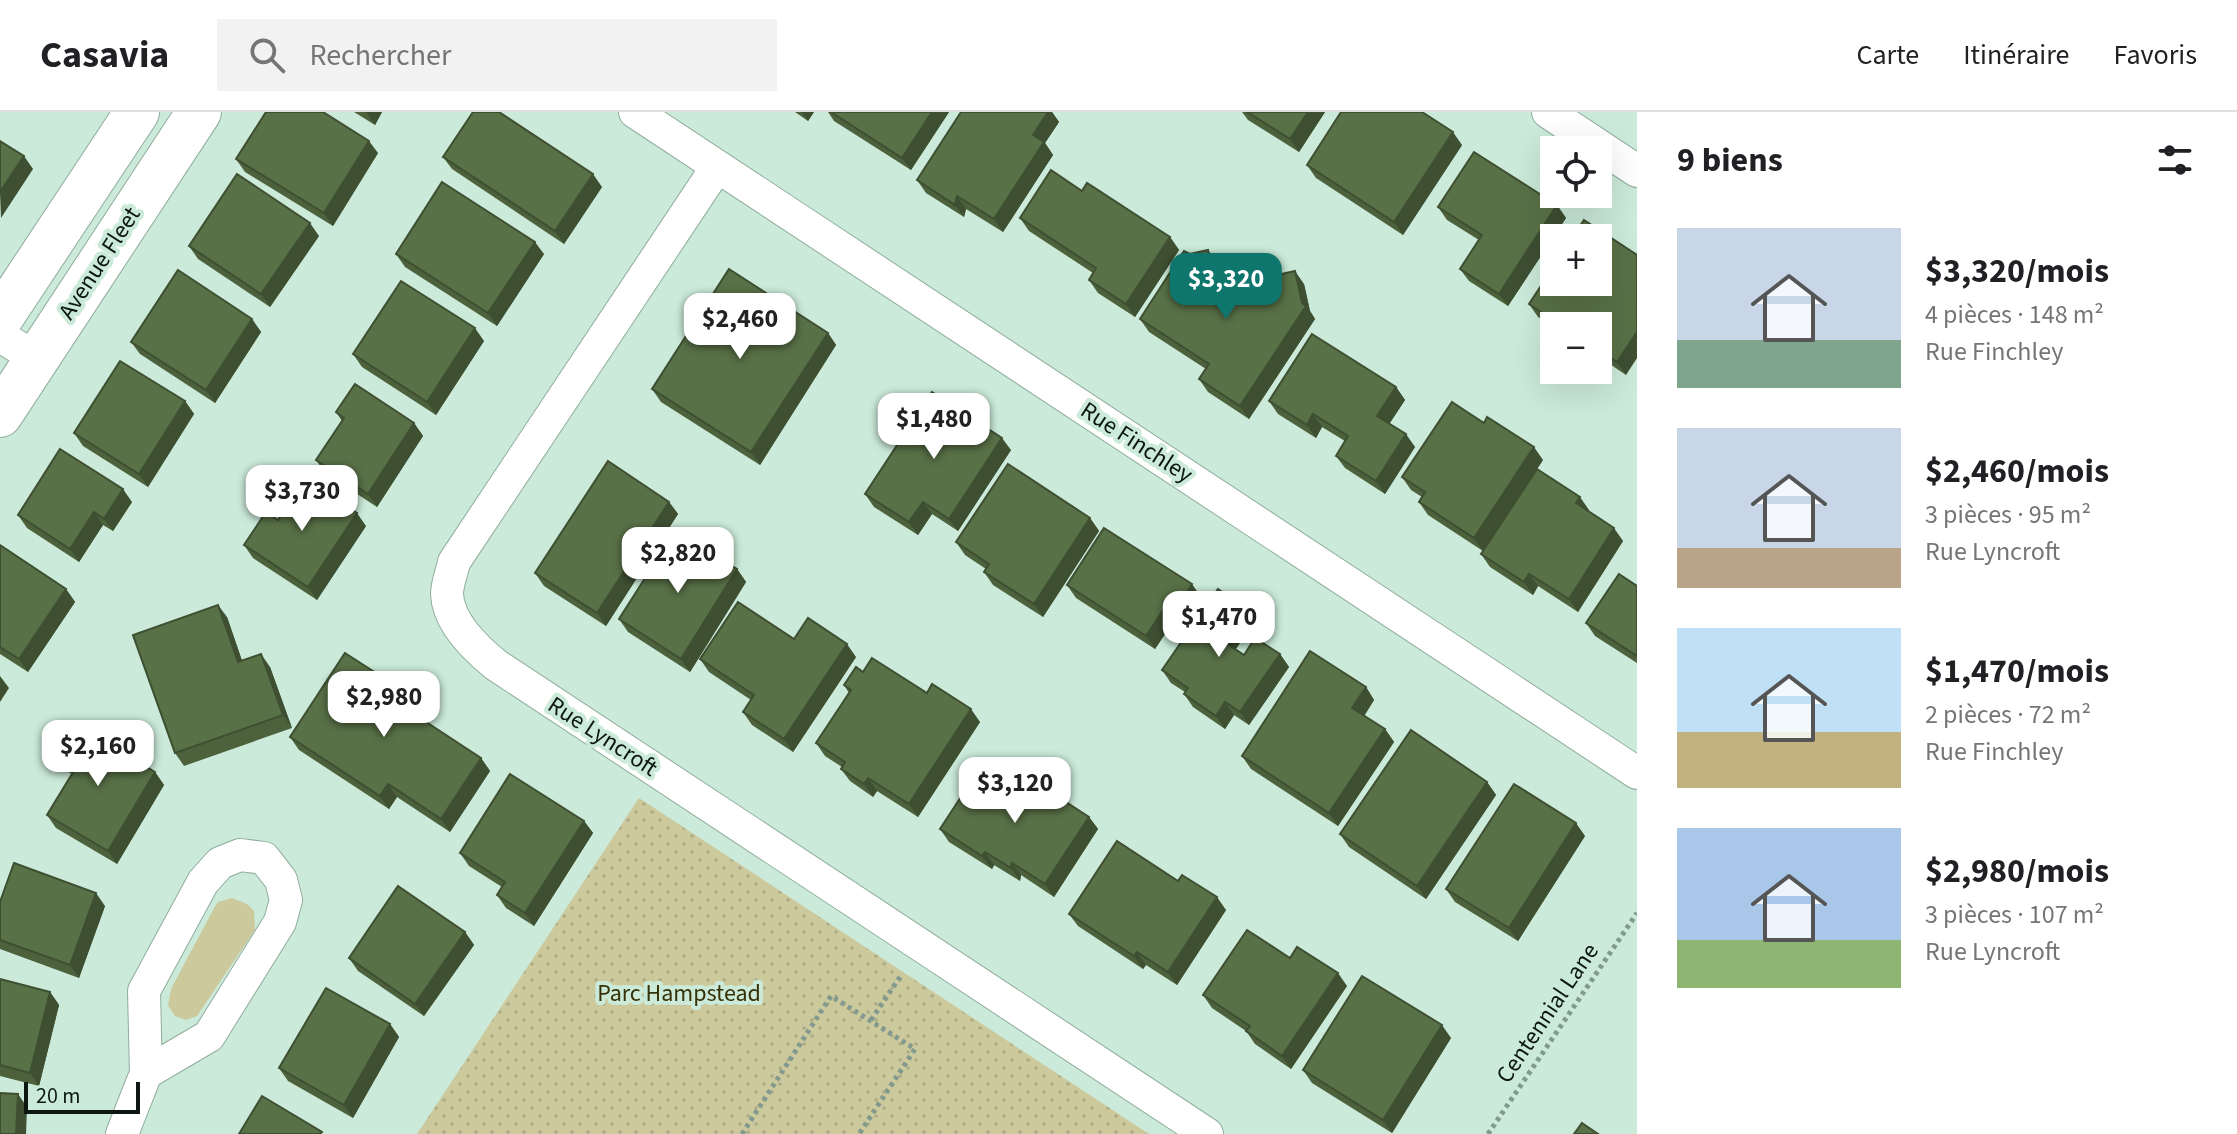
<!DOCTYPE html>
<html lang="fr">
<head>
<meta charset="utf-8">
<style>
  body { margin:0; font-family:"Source Sans 3",sans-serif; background:#f2f2f2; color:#202124; height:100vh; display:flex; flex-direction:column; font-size:30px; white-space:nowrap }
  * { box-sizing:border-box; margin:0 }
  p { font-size:26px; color:#757577 }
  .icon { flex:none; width:44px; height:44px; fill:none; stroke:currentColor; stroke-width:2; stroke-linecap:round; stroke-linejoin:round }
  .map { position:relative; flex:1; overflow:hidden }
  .details { display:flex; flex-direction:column; background:#fff; width:600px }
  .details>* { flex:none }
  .fabs { position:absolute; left:1540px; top:24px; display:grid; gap:16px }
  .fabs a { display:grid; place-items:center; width:72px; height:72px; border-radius:0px; background:#fff; box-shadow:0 8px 32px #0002; font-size:40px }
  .scale { position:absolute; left:24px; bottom:20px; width:116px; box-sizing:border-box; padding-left:8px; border:4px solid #0c1712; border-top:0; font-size:22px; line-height:28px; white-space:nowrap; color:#0c1712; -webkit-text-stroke:6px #cbead9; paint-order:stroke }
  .price { position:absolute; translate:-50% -68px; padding:0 18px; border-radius:16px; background:#fff; color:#222; font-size:26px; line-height:52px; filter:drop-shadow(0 2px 4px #0008) }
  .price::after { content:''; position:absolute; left:50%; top:48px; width:24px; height:18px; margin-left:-12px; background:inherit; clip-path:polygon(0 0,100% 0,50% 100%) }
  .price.selected { background:#0f766e; color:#fff }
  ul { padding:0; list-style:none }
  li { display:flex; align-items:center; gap:24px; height:200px; padding:0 40px }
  li span { display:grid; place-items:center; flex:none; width:224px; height:160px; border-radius:0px; color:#555 }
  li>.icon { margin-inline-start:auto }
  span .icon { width:96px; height:96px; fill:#fffc; stroke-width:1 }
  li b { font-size:34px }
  h2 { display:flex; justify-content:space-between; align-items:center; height:96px; padding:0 40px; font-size:34px }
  header { display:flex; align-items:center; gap:48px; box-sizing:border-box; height:112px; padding:0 40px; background:#fff; border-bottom:2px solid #e0e0e0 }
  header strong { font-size:38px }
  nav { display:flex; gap:44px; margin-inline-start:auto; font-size:28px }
  .search { width:560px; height:72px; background:#f2f2f2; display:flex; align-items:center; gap:20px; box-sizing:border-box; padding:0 28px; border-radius:0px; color:#757577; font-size:30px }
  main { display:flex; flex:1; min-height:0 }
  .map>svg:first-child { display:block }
</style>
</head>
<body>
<header>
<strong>Casavia</strong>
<div class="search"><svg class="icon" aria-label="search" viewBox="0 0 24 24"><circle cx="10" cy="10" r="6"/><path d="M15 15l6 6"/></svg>Rechercher</div>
<nav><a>Carte</a><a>Itinéraire</a><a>Favoris</a></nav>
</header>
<main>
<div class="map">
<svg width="1637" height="1022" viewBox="0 0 1637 1022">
  <defs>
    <pattern id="park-dots" width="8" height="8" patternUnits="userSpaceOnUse" patternTransform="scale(2)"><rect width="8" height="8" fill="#ccc99d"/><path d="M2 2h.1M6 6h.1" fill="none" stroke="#aeac86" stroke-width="1.8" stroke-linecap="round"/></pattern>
  </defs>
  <rect width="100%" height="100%" fill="#cbead9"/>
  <!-- grass -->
  <polygon fill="#ccc99d" points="232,786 247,792 254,799 255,818 197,904 186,908 175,904 168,893 171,877 214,796 218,790"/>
  <!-- park -->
  <polygon fill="url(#park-dots)" points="639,686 1149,1022 417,1022"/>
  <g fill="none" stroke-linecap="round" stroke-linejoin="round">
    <!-- minor casing -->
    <g stroke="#90ad9d" stroke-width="34">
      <g id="minor">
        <polyline points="635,0 1637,661"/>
        <polyline points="1548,0 1637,59"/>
        <path d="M717,55L454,450C452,460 447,472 447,482C448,510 476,537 496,553L1207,1022"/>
        <polyline points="0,224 36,246"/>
        <polyline points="122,1022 146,961 144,879 203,770 220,751 240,743 264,746 281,768 286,788 280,810 209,924 146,961"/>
      </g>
    </g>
    <!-- secondary casing -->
    <g stroke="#90ad9d" stroke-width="46">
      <g id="secondary">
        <polyline points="0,207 137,0"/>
        <polyline points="0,303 199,0"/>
      </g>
    </g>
    <!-- path -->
    <g stroke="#829a8d" stroke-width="5" stroke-dasharray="4 4" stroke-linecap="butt">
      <polyline points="871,908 902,862"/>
      <polyline points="742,1022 831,884 915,937 859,1022"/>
      <polyline points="1488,1022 1637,801"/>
    </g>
    <!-- minor -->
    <use href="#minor" stroke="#fff" stroke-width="32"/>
    <!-- secondary -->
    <use href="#secondary" stroke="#fff" stroke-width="44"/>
  </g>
  <!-- wall -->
  <g fill="#4d613d">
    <polygon points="354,0 382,0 375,13"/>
    <polygon points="795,0 814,0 808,9"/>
    <polygon points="828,0 949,0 911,58 834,9"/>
    <polygon points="961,0 1052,0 1059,10 1045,31 1053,43 1003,120 966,97 964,105 926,81 917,68"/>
    <polygon points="1242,0 1325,0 1299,40 1248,8"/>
    <polygon points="1462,33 1403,123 1316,66 1307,53"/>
    <polygon points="378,41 333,114 245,60 236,47"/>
    <polygon points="443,45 602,75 564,132 452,57"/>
    <polygon points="1082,79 1170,125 1179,138 1135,205 1098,181 1089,168 1093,161 1029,119 1020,106"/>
    <polygon points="1557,93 1566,106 1508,194 1469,169 1460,157 1479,128 1447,108 1438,95"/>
    <polygon points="319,124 270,195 198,147 189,134"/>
    <polygon points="396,142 544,142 497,214 405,155"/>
    <polygon points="1190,142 1217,151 1219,162 1237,172 1304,172 1310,199 1315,207 1249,307 1208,280 1199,267 1206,257 1149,220 1140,207"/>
    <polygon points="1598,170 1626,263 1598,244 1598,214 1554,214 1554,215 1538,205 1529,192"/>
    <polygon points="252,207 261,220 215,291 140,242 131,230"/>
    <polygon points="828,221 836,233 760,353 661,290 652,277"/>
    <polygon points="484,229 436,303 362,255 353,242"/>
    <polygon points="1396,275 1405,288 1389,312 1415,335 1385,382 1345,356 1336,344 1345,329 1322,315 1316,326 1278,302 1269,289"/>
    <polygon points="185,289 194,302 148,375 83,334 74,321"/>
    <polygon points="336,300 414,311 423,324 377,395 325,361 316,348 342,309"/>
    <polygon points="1011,338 958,419 932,402 918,423 874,395 865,382"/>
    <polygon points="1543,348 1537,357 1589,398 1588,399 1623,429 1578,500 1538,474 1533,483 1490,455 1481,442 1483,439 1428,403 1419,390 1422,385 1411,378 1402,365"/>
    <polygon points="132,390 113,419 103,413 79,450 27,416 18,403"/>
    <polygon points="669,390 678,402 606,514 544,474 535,461"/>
    <polygon points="1090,406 1099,419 1043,505 993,473 984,460 986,457 965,443 956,430"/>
    <polygon points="366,414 317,488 253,446 244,433"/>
    <polygon points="0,433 66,477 75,490 28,560 0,542"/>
    <polygon points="737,457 746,470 690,560 628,520 619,507"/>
    <polygon points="1067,473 1201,485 1182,516 1173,510 1155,537 1076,486"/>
    <polygon points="1637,474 1637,551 1595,524 1586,511"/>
    <polygon points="227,505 242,549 270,555 292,616 184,654 175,641"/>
    <polygon points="1255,509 1236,537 1244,543 1280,542 1289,555 1249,613 1234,603 1225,617 1193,595 1184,582 1185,580 1171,571 1162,558"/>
    <polygon points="856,545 793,640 752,613 743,600 751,588 709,560 700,547"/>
    <polygon points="863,560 927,581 980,610 918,705 877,679 873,685 850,669 841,657 842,655 825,644 816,631 849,581 844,573"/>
    <polygon points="1366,575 1374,588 1364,604 1385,617 1394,630 1338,714 1251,657 1242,644"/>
    <polygon points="421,590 430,603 426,610 481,646 490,659 450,720 397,685 389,697 299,638 290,625"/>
    <polygon points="55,645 155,660 164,673 117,752 56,716 47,703 72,662 64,658"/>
    <polygon points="1487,670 1496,683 1426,787 1349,735 1340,722"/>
    <polygon points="1017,680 1049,686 1089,705 1098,717 1054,785 1021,763 1020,769 994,753 992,757 949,730 940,717"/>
    <polygon points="584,709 593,721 534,814 506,796 497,783 502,775 469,754 460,741"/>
    <polygon points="1585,724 1518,829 1455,790 1446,777"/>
    <polygon points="1178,769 1226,798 1177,873 1146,853 1143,857 1078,814 1069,802"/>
    <polygon points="0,790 105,794 79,866 0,837"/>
    <polygon points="465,820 474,833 424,904 358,859 349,846"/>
    <polygon points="1290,846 1347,874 1291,957 1255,932 1246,919 1212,896 1203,883"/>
    <polygon points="0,867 50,880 59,893 39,974 0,964"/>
    <polygon points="390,912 399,925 353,1006 288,969 279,956"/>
    <polygon points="1451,926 1392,1021 1312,971 1303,958"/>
  </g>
  <!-- shaded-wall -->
  <g fill="#3e4f32">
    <polygon points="366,0 382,0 375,13"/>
    <polygon points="802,0 814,0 808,9"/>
    <polygon points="932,0 949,0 911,58 902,46"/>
    <polygon points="1048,0 1052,0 1059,10 1045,31 1053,43 1003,120 994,107 1033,23"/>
    <polygon points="1308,0 1325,0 1299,40 1290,27"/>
    <polygon points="1453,20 1462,33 1403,123 1394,110"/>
    <polygon points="369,29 378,41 333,114 324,101"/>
    <polygon points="24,44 33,57 1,106 0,80"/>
    <polygon points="593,62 602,75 564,132 555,119"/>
    <polygon points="957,84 966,97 964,105 955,93"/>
    <polygon points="1557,93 1566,106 1508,194 1499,182"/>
    <polygon points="310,111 319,124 270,195 261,182"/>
    <polygon points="1170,125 1179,138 1135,205 1126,192"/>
    <polygon points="535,130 544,142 497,214 488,201"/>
    <polygon points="1208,138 1217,151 1221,170 1212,157"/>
    <polygon points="1295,159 1304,172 1310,199 1315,207 1249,307 1240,294 1302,191"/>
    <polygon points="252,207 261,220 215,291 206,278"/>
    <polygon points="475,216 484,229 436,303 427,290"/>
    <polygon points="1637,220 1637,246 1626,263 1617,250"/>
    <polygon points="828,221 836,233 760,353 751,340"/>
    <polygon points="1396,275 1405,288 1386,317 1377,304"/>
    <polygon points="185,289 194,302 148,375 139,362"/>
    <polygon points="1313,302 1322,315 1316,326 1307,313"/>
    <polygon points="414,311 423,324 377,395 368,382"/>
    <polygon points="1406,322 1415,335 1385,382 1376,369"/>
    <polygon points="1002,326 1011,338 958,419 949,407"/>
    <polygon points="1534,335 1543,348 1483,439 1474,426"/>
    <polygon points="123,377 132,390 113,419 104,407"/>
    <polygon points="1580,385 1589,398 1585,404 1576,391"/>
    <polygon points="669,390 678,402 606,514 597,501"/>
    <polygon points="923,390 932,402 918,423 909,410"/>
    <polygon points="94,400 103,413 79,450 70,437"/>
    <polygon points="357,401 366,414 317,488 308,475"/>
    <polygon points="1090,406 1099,419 1043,505 1034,492"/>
    <polygon points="1614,416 1623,429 1578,500 1569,487"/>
    <polygon points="737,457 746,470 690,560 681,547"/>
    <polygon points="1529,462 1538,474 1533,483 1524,470"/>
    <polygon points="1192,472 1201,485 1182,516 1173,503"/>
    <polygon points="66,477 75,490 28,560 19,547"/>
    <polygon points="218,493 227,505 247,563 238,550"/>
    <polygon points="1246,496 1255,509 1232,542 1223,529"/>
    <polygon points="1164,497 1173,510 1155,537 1146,524"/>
    <polygon points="847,532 856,545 793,640 784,627"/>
    <polygon points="261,542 270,555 292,616 283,603"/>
    <polygon points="1280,542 1289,555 1249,613 1240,600"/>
    <polygon points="0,564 9,576 0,590"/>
    <polygon points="1366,575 1374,588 1361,609 1352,596"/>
    <polygon points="421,590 430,603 423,615 414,602"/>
    <polygon points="1225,590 1234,603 1225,617 1216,604"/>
    <polygon points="971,597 980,610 918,705 909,692"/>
    <polygon points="1385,617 1394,630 1338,714 1329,701"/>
    <polygon points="481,646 490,659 450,720 441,707"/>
    <polygon points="155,660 164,673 117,752 108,739"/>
    <polygon points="868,666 877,679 873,685 864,672"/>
    <polygon points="1487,670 1496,683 1426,787 1417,774"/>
    <polygon points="388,672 397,685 389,697 380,684"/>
    <polygon points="1089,705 1098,717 1054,785 1045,772"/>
    <polygon points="584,709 593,721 534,814 525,801"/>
    <polygon points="1576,711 1585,724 1518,829 1509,816"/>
    <polygon points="985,740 994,753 992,757 982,744"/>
    <polygon points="1012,751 1021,763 1020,769 1011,756"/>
    <polygon points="96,781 105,794 79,866 70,853"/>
    <polygon points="1217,785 1226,798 1177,873 1168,860"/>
    <polygon points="465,820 474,833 424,904 415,892"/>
    <polygon points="1137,840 1146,853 1143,857 1134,844"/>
    <polygon points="1338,861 1347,874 1291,957 1282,944"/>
    <polygon points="50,880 59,893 39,974 30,961"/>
    <polygon points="390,912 399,925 353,1006 344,993"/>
    <polygon points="1442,913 1451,926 1392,1021 1383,1008"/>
    <polygon points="18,982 27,995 26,1022 16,1022"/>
  </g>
  <!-- building -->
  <g fill="#597147" stroke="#3e4f32" stroke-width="2">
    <polygon points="266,0 323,0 369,29 324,101 236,47"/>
    <polygon points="473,0 499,0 593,62 555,119 443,45"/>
    <polygon points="831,0 932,0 902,46"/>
    <polygon points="961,0 1048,0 1033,23 1044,30 994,107 957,84 955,93 917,68"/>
    <polygon points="1247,0 1308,0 1290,27"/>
    <polygon points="1341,0 1422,0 1453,20 1394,110 1307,53"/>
    <polygon points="0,29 24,44 0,80"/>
    <polygon points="1474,40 1557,93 1499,182 1460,157 1482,123 1438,95"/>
    <polygon points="1051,58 1082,79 1087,71 1170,125 1126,192 1089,168 1096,156 1020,106"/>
    <polygon points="237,62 310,111 261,182 189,134"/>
    <polygon points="442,70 535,130 488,201 396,142"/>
    <polygon points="1584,108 1637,143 1637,220 1617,250 1598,237 1598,214 1562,214 1529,192 1554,154 1554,170 1598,170 1598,126 1572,126"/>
    <polygon points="1208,138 1212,157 1237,172 1295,159 1302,191 1306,194 1240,294 1199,267 1209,252 1140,207 1184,139 1190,142"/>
    <polygon points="729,157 828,221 751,340 652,277"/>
    <polygon points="178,158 252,207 206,278 131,230"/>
    <polygon points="401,169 475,216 427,290 353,242"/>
    <polygon points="1312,222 1396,275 1377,304 1406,322 1376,369 1336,344 1348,324 1313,302 1307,313 1269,289"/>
    <polygon points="120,249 185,289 139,362 74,321"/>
    <polygon points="355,272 414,311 368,382 316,348 344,306 336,300"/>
    <polygon points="932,280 1002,326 949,407 923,390 909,410 865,382"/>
    <polygon points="1452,290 1484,311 1487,305 1534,335 1474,426 1419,390 1425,380 1402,365"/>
    <polygon points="60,337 123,377 104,407 94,400 70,437 18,403"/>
    <polygon points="608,349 669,390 597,501 535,461"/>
    <polygon points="1008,352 1090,406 1034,492 984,460 989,452 956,430"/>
    <polygon points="1537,357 1580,385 1576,391 1614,416 1569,487 1529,462 1524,470 1481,442"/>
    <polygon points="305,367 357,401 308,475 244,433 266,400 278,408"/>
    <polygon points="1104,416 1192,472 1173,503 1164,497 1146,524 1067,473"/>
    <polygon points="675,419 737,457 681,547 619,507"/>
    <polygon points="0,433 66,477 19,547 0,535"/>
    <polygon points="1619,462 1637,474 1637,544 1586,511"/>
    <polygon points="1218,477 1246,496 1223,529 1244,543 1255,526 1280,542 1240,600 1225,590 1216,604 1184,582 1188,576 1162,558"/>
    <polygon points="738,490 794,527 808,506 847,532 784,627 743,600 754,583 700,547"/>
    <polygon points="218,493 238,550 261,542 283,603 175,641 133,523"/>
    <polygon points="1310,539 1366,575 1352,596 1385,617 1329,701 1242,644"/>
    <polygon points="345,541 421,590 414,602 481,646 441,707 388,672 380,684 290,625"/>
    <polygon points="872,546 927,581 932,572 971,597 909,692 868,666 864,672 841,657 845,650 816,631 851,578 844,573 856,555 863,560"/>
    <polygon points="75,612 155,660 108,739 47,703 75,657 55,645"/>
    <polygon points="1411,618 1487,670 1417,774 1340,722"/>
    <polygon points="980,656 1017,680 1023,669 1049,686 1052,681 1089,705 1045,772 1012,751 1011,756 985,740 982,744 940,717"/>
    <polygon points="510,662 584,709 525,801 497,783 505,770 460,741"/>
    <polygon points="1514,672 1576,711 1509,816 1446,777"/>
    <polygon points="1117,729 1178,769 1182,763 1217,785 1168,860 1137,840 1134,844 1069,802"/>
    <polygon points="14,751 96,781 70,853 0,828 0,790"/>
    <polygon points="398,774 465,820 415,892 349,846"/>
    <polygon points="1247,818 1290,846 1297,835 1338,861 1282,944 1246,919 1250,914 1203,883"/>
    <polygon points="1362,864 1442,913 1383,1008 1303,958"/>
    <polygon points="0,867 50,880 30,961 0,953"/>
    <polygon points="326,876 390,912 344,993 279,956"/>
    <polygon points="0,981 18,982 16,1022 0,1022"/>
    <polygon points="262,984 322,1020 320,1022 239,1022"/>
    <polygon points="1582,1011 1598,1022 1574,1022"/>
  </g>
  <g text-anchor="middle" stroke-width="8" stroke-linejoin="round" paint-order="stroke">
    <!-- street labels -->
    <g font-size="24" fill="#0c1712" stroke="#cbead9">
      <text transform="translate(99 151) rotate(-57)" y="8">Avenue Fleet</text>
      <text transform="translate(1137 330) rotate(33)" y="8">Rue Finchley</text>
      <text transform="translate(603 624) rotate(33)" y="8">Rue Lyncroft</text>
      <text transform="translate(1547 901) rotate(-56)" y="8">Centennial Lane</text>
    </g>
    <!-- park labels -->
    <g font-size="24" fill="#363106" stroke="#cbead9">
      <text x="679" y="889">Parc Hampstead</text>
    </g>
  </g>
</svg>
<div class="fabs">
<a><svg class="icon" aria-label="locate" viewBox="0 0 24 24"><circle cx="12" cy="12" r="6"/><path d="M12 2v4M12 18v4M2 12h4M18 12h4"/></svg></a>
<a>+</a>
<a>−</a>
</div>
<div class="scale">20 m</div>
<b class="price selected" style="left:1226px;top:209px">$3,320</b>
<b class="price" style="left:740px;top:249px">$2,460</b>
<b class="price" style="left:934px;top:349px">$1,480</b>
<b class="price" style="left:302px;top:421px">$3,730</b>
<b class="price" style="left:678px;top:483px">$2,820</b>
<b class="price" style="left:1219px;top:547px">$1,470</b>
<b class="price" style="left:384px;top:627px">$2,980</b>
<b class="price" style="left:98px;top:676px">$2,160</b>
<b class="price" style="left:1015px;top:713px">$3,120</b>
</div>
<section class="details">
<h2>9 biens<svg class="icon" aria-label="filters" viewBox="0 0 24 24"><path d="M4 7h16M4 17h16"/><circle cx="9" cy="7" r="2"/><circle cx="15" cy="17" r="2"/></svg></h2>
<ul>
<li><span style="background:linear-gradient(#c9d6e8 70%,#7fa58c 0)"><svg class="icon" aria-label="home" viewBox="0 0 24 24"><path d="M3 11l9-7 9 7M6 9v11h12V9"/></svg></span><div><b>$3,320/mois</b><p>4 pièces · 148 m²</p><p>Rue Finchley</p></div></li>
<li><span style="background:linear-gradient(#c9d6e8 75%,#b9a48a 0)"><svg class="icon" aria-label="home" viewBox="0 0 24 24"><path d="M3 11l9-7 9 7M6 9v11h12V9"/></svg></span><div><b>$2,460/mois</b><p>3 pièces · 95 m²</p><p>Rue Lyncroft</p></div></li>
<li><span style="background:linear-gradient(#bfe0f5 65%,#c2b280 0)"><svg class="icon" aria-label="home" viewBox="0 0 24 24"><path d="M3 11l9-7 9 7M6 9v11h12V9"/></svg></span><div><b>$1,470/mois</b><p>2 pièces · 72 m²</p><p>Rue Finchley</p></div></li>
<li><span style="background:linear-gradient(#a9c7e8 70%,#8fb573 0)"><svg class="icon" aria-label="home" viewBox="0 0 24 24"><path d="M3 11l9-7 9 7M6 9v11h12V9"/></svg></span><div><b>$2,980/mois</b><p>3 pièces · 107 m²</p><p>Rue Lyncroft</p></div></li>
</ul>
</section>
</main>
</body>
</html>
